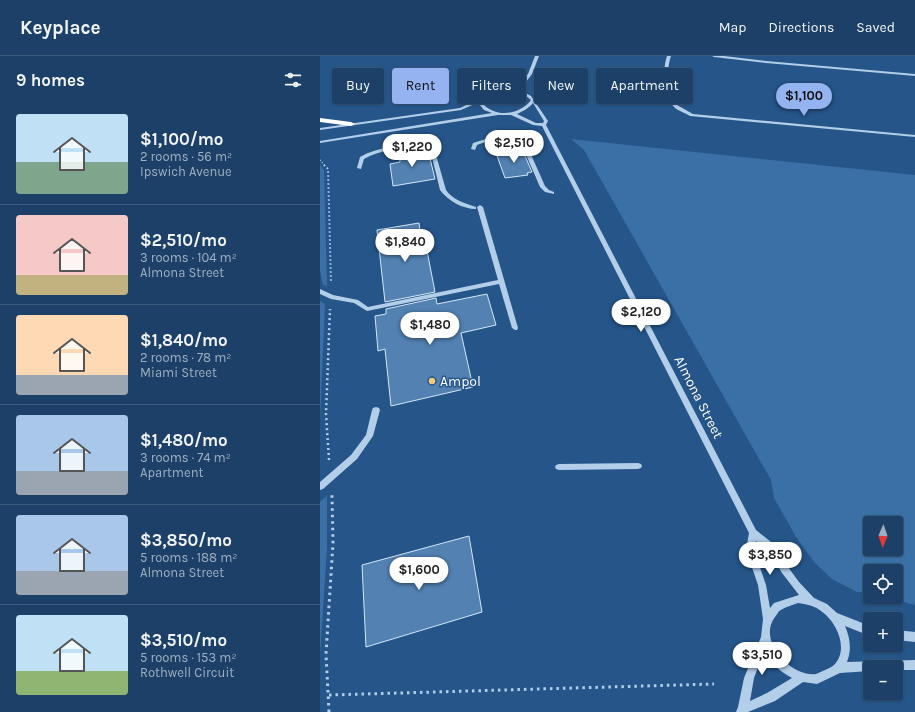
<!DOCTYPE html>
<html lang="en">
<head>
<meta charset="utf-8">
<style>
  body { margin:0; font-family:Karla,sans-serif; background:#25476d; color:#f1f3f6; height:100vh; display:flex; flex-direction:column; font-size:15px; white-space:nowrap }
  * { box-sizing:border-box; margin:0 }
  p { font-size:13px; color:#a0afc0 }
  .icon { flex:none; width:22px; height:22px; fill:none; stroke:currentColor; stroke-width:2; stroke-linecap:round; stroke-linejoin:round }
  .map { position:relative; flex:1; overflow:hidden }
  .details { display:flex; flex-direction:column; background:#1c4067; width:320px }
  .details>* { flex:none }
  .banner { position:absolute; left:12px; top:12px; width:380px; height:36px; display:flex; gap:8px }
  .needle { width:26px; rotate:182deg }
  .fabs { position:absolute; left:543px; top:460px; display:grid; gap:8px }
  .fabs a { display:grid; place-items:center; width:40px; height:40px; border-radius:4px; background:#1c4067; box-shadow:0 1px 3px #0004,0 0 0 1px #3a597b; font-size:20px }
  .price { position:absolute; translate:-50% -34px; padding:0 9px; border-radius:14px; background:#fff; color:#222; font-size:13px; line-height:26px; filter:drop-shadow(0 1px 2px #0008) }
  .price::after { content:''; position:absolute; left:50%; top:24px; width:12px; height:9px; margin-left:-6px; background:inherit; clip-path:polygon(0 0,100% 0,50% 100%) }
  .price.current { background:#95b2f1; color:#111 }
  ul { padding:0; list-style:none }
  li { display:flex; align-items:center; gap:12px; height:100px; padding:0 16px }
  li+li { border-top:1px solid #3a597b }
  li span { display:grid; place-items:center; flex:none; width:112px; height:80px; border-radius:4px; color:#555 }
  li>.icon { margin-inline-start:auto }
  span .icon { width:48px; height:48px; fill:#fffc; stroke-width:1 }
  li b { font-size:17px }
  h2 { display:flex; justify-content:space-between; align-items:center; height:48px; padding:0 16px; font-size:17px }
  .tag { padding:0 14px; border-radius:4px; background:#1c4067; box-shadow:0 1px 3px #0004,0 0 0 1px #3a597b; font-size:14px; line-height:36px }
  .tag.current { background:#95b2f1; color:#111 }
  header { display:flex; align-items:center; gap:24px; box-sizing:border-box; height:56px; padding:0 20px; background:#1c4067; border-bottom:1px solid #3a597b }
  header strong { font-size:19px }
  nav { display:flex; gap:22px; margin-inline-start:auto; font-size:14px }
  main { display:flex; flex:1; min-height:0 }
  .map>svg:first-child { display:block }
</style>
</head>
<body>
<header>
<strong>Keyplace</strong>
<nav><a>Map</a><a>Directions</a><a>Saved</a></nav>
</header>
<main>
<section class="details">
<h2>9 homes<svg class="icon" aria-label="filters" viewBox="0 0 24 24"><path d="M4 7h16M4 17h16"/><circle cx="9" cy="7" r="2"/><circle cx="15" cy="17" r="2"/></svg></h2>
<ul>
<li><span style="background:linear-gradient(#bfe0f5 60%,#7fa58c 0)"><svg class="icon" aria-label="home" viewBox="0 0 24 24"><path d="M3 11l9-7 9 7M6 9v11h12V9"/></svg></span><div><b>$1,100/mo</b><p>2 rooms · 56 m²</p><p>Ipswich Avenue</p></div></li>
<li><span style="background:linear-gradient(#f6c9c9 75%,#c2b280 0)"><svg class="icon" aria-label="home" viewBox="0 0 24 24"><path d="M3 11l9-7 9 7M6 9v11h12V9"/></svg></span><div><b>$2,510/mo</b><p>3 rooms · 104 m²</p><p>Almona Street</p></div></li>
<li><span style="background:linear-gradient(#ffd9b3 75%,#9aa5b1 0)"><svg class="icon" aria-label="home" viewBox="0 0 24 24"><path d="M3 11l9-7 9 7M6 9v11h12V9"/></svg></span><div><b>$1,840/mo</b><p>2 rooms · 78 m²</p><p>Miami Street</p></div></li>
<li><span style="background:linear-gradient(#a9c7e8 70%,#9aa5b1 0)"><svg class="icon" aria-label="home" viewBox="0 0 24 24"><path d="M3 11l9-7 9 7M6 9v11h12V9"/></svg></span><div><b>$1,480/mo</b><p>3 rooms · 74 m²</p><p>Apartment</p></div></li>
<li><span style="background:linear-gradient(#a9c7e8 70%,#9aa5b1 0)"><svg class="icon" aria-label="home" viewBox="0 0 24 24"><path d="M3 11l9-7 9 7M6 9v11h12V9"/></svg></span><div><b>$3,850/mo</b><p>5 rooms · 188 m²</p><p>Almona Street</p></div></li>
<li><span style="background:linear-gradient(#bfe0f5 70%,#8fb573 0)"><svg class="icon" aria-label="home" viewBox="0 0 24 24"><path d="M3 11l9-7 9 7M6 9v11h12V9"/></svg></span><div><b>$3,510/mo</b><p>5 rooms · 153 m²</p><p>Rothwell Circuit</p></div></li>
</ul>
</section>
<div class="map">
<svg width="595" height="656" viewBox="0 0 595 656">
  <rect width="100%" height="100%" fill="#255589"/>
  <!-- green -->
  <g fill="#3a70a6" fill-rule="evenodd">
    <path d="M251,83L595,119V549L564,541H576V515H550V536H537L512,523L495,507L476,481L454,442L451,424L264,94ZM550,467H576V493H550Z"/>
    <polygon points="0,109 4,114 7,230 3,229 0,214"/>
    <polygon points="0,245 5,248 0,364"/>
    <polygon points="7,440 7,492 0,599 0,446"/>
  </g>
  <!-- building -->
  <g fill="#5281b2" stroke="#d6e7f7">
    <polygon points="99,92 100,95 108,94 115,123 73,130 70,108 80,106 79,95"/>
    <polygon points="202,93 212,116 207,117 208,119 185,122 176,97"/>
    <polygon points="99,167 100,175 103,174 115,236 65,246 57,174"/>
    <polygon points="167,238 176,269 141,277 153,331 71,350 65,293 58,295 55,260 66,258 66,253 116,242 117,248"/>
    <polygon points="149,480 162,556 46,591 42,509"/>
  </g>
  <g fill="none" stroke-linecap="round" stroke-linejoin="round">
    <!-- path-far3 -->
    <polyline stroke="#b2cee9" stroke-width="1.5" stroke-dasharray="1 2" stroke-linecap="butt" points="0,104 5,110"/>
    <!-- path-far2 -->
    <polyline stroke="#b2cee9" stroke-width="2" stroke-dasharray="1.5 2.5" stroke-linecap="butt" points="4,109 8,113 11,226"/>
    <!-- path-far1 -->
    <polyline stroke="#b2cee9" stroke-width="2.5" stroke-dasharray="2 3" stroke-linecap="butt" points="9,404 6,358 10,253"/>
    <!-- path -->
    <g stroke="#b2cee9" stroke-width="3" stroke-dasharray="2.5 4" stroke-linecap="butt">
      <polyline points="9,639 394,628"/>
      <polyline points="9,656 6,598 13,487 12,439"/>
    </g>
    <!-- minor -->
    <g fill="#b2cee9" fill-rule="evenodd">
      <path d="M215,0H219L212,18L200,34L211,40L228,65L226,69L436,474L456,490L468,511L479,526L494,542L507,548L517,557L550,570V580L525,570C530,582 532,593 527,606L595,604V614H576V611H550V615L520,617L497,628L483,626L455,645L428,656H416L418,651L424,622L441,581L443,563L438,529L426,494L429,477L222,70L213,69L191,59H178L0,87V85L172,57L164,54L159,48V46L141,54L0,74V72L140,52L172,37L183,34L196,33L208,18ZM191,35C199,36 205,38 211,44C200,59 176,62 163,48L164,44L167,42L183,36ZM213,47L224,65L223,67H216L197,58C203,55 208,53 213,47ZM436,485L450,496L462,517L479,539L454,547L450,552L446,529L434,494ZM478,547C486,548 495,550 501,555C516,565 529,592 515,608C512,611 509,612 505,614C502,615 499,617 496,618C470,621 437,584 455,561C457,559 458,555 461,554C465,551 473,549 478,547ZM445,593C450,607 459,615 472,622L447,637L430,645L434,622Z"/>
      <path d="M347,0H351C345,17 350,33 357,49L373,58L595,79V81L370,60C366,57 358,55 354,51C352,49 351,45 350,43C345,28 342,15 347,0Z"/>
      <polygon points="392,0 404,0 446,5 595,18 595,20 446,7 394,1"/>
      <path d="M179,81H191L205,85L225,130L229,134L234,136V138L225,136L220,131L201,87C186,82 171,83 157,89L155,94L151,93L153,87L166,83Z"/>
      <path d="M100,88L109,89L114,92L126,134C133,144 144,147 156,151V153C143,153 128,145 120,134L110,93L106,91C88,90 60,94 44,103L41,113L37,112L40,101C57,91 81,89 100,88Z"/>
      <polygon points="160,149 163,151 198,272 197,274 195,274 192,272 179,228 47,255 34,247 11,243 0,238 0,233 13,239 38,244 48,251 178,224 157,151"/>
      <polygon points="56,351 59,352 60,354 53,380 37,403 3,433 0,434 0,426 31,399 46,379 52,354 53,352"/>
      <polygon points="318,407 321,408 322,410 321,412 318,413 239,414 236,413 235,411 236,409 239,408"/>
      <polygon points="576,574 595,576 595,586 576,584"/>
    </g>
    <!-- highway -->
    <polygon fill="#fff" fill-rule="evenodd" points="0,62 31,66 35,68 31,70 0,66"/>
  </g>
  <!-- markers -->
  <circle fill="#f3c976" stroke="#255589" stroke-width="1.5" cx="112" cy="325" r="4"/>
  <g text-anchor="middle" stroke-width="3" stroke-linejoin="round" paint-order="stroke">
    <!-- poi labels -->
    <g font-size="14" fill="#fff" stroke="#255589" text-anchor="start">
      <text x="120" y="330">Ampol</text>
    </g>
    <!-- street labels -->
    <g font-size="14" fill="#fff" stroke="#255589">
      <text transform="translate(379 341) rotate(63)" y="5">Almona Street</text>
    </g>
  </g>
</svg>
<div class="fabs">
<a><svg class="needle" viewBox="-14 -14 28 28"><path d="M0-13l5 13h-10z" fill="#e53935"/><path d="M0 13l5-13h-10z" fill="#a0afc0"/></svg></a>
<a><svg class="icon" aria-label="locate" viewBox="0 0 24 24"><circle cx="12" cy="12" r="6"/><path d="M12 2v4M12 18v4M2 12h4M18 12h4"/></svg></a>
<a>+</a>
<a>−</a>
</div>
<b class="price current" style="left:484px;top:61px">$1,100</b>
<b class="price" style="left:194px;top:108px">$2,510</b>
<b class="price" style="left:92px;top:112px">$1,220</b>
<b class="price" style="left:85px;top:207px">$1,840</b>
<b class="price" style="left:321px;top:277px">$2,120</b>
<b class="price" style="left:110px;top:290px">$1,480</b>
<b class="price" style="left:450px;top:520px">$3,850</b>
<b class="price" style="left:99px;top:535px">$1,600</b>
<b class="price" style="left:442px;top:620px">$3,510</b>
<div class="banner">
<a class="tag">Buy</a>
<a class="tag current">Rent</a>
<a class="tag">Filters</a>
<a class="tag">New</a>
<a class="tag">Apartment</a>
</div>
</div>
</main>
</body>
</html>
